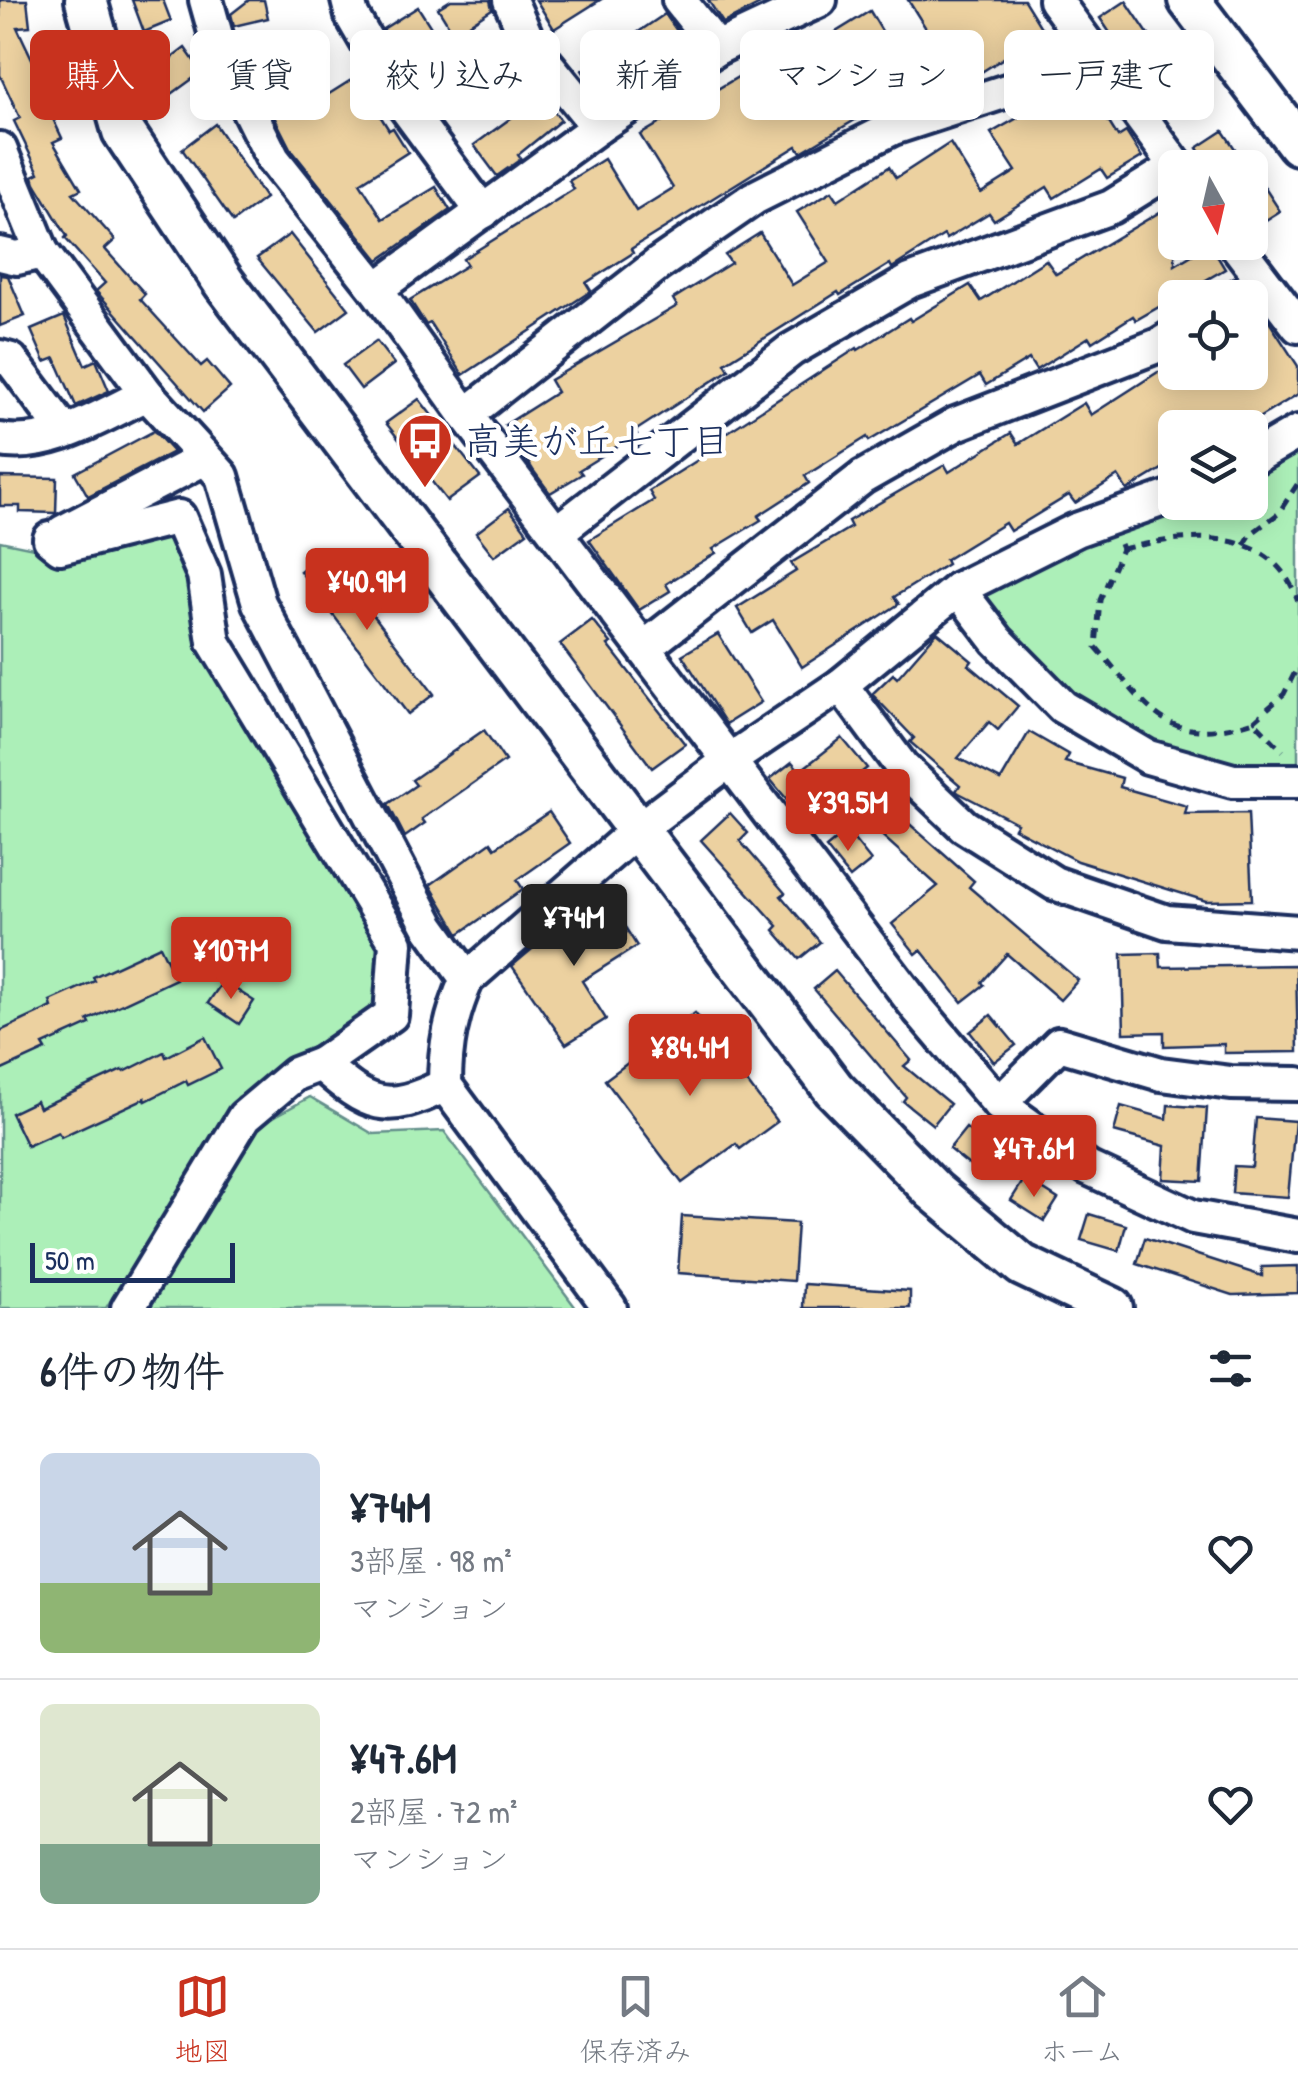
<!DOCTYPE html>
<html lang="ja">
<head>
<meta charset="utf-8">
<style>
  body { margin:0; font-family:"Patrick Hand","Klee One",sans-serif; background:#f6f6f7; color:#1f2937; height:100vh; display:flex; flex-direction:column; font-size:38px; white-space:nowrap }
  * { box-sizing:border-box; margin:0 }
  p { font-size:32px; color:#747a83 }
  .icon { flex:none; width:55px; height:55px; fill:none; stroke:currentColor; stroke-width:2; stroke-linecap:round; stroke-linejoin:round }
  .map { position:relative; height:1308px; overflow:hidden }
  .drawer { display:flex; flex-direction:column; background:#fff; flex:1 }
  .drawer>* { flex:none }
  .top-card { position:absolute; left:30px; top:30px; width:1240px; height:90px; display:flex; gap:20px }
  .needle { width:65px; rotate:172deg }
  .tools { position:absolute; left:1158px; top:150px; display:grid; gap:20px }
  .tools a { display:grid; place-items:center; width:110px; height:110px; border-radius:15px; background:#fff; box-shadow:0 5px 25px #0003; font-size:50px }
  .scale { position:absolute; left:30px; bottom:25px; width:205px; box-sizing:border-box; padding-left:10px; border:5px solid #1b2f5e; border-top:0; font-size:28px; line-height:35px; white-space:nowrap; color:#1b2f5e; -webkit-text-stroke:8px #fff; paint-order:stroke }
  .price { position:absolute; translate:-50% -85px; padding:0 22px; border-radius:10px; background:#c8321e; color:#fff; font-size:32px; line-height:65px; filter:drop-shadow(0 2px 5px #0008) }
  .price::after { content:''; position:absolute; left:50%; top:60px; width:30px; height:22px; margin-left:-15px; background:inherit; clip-path:polygon(0 0,100% 0,50% 100%) }
  .price.selected { background:#222; color:#fff }
  ul { padding:0; list-style:none }
  li { display:flex; align-items:center; gap:30px; height:250px; padding:0 40px }
  li+li { border-top:2px solid #e0e1e3 }
  li span { display:grid; place-items:center; flex:none; width:280px; height:200px; border-radius:15px; color:#555 }
  li>.icon { margin-inline-start:auto }
  span .icon { width:120px; height:120px; fill:#fffc; stroke-width:1 }
  li b { font-size:42px }
  h2 { display:flex; justify-content:space-between; align-items:center; height:120px; padding:0 40px; font-size:42px }
  .chip { padding:0 35px; border-radius:15px; background:#fff; box-shadow:0 5px 25px #0003; font-size:35px; line-height:90px }
  .chip.selected { background:#c8321e; color:#fff }
  .tabs { display:flex; justify-content:space-around; align-items:center; height:140px; border-top:2px solid #e0e1e3; background:#fff; font-size:28px; color:#747a83 }
  .tabs a { display:grid; justify-items:center; gap:5px }
  .tabs .selected { color:#c8321e }
  .map>svg:first-child { display:block }
</style>
</head>
<body>
<div class="map">
<svg width="1298" height="1308" viewBox="0 0 1298 1308">
  <rect width="100%" height="100%" fill="#fff"/>
  <filter id="ink" filterUnits="userSpaceOnUse"><feTurbulence type="fractalNoise" baseFrequency=".01" numOctaves="2"/><feDisplacementMap in="SourceGraphic" scale="20" xChannelSelector="R" yChannelSelector="G"/><feConvolveMatrix kernelMatrix="1 2 1 2 8 2 1 2 1" color-interpolation-filters="sRGB"/></filter>
  <g filter="url(#ink)">
    <!-- green -->
    <g fill="#acefb8" stroke="#648f8b" stroke-width="2.5">
      <polygon points="1298,448 1298,769 1227,764 1132,737 1047,679 1000,623 987,595 1022,567 1196,503 1250,502 1250,477"/>
      <polygon points="185,531 220,640 396,941 377,1030 238,1097 106,1308 0,1308 0,541 48,551"/>
      <polygon points="310,1097 373,1134 444,1131 576,1308 145,1308 259,1125"/>
    </g>
    <!-- building -->
    <g fill="#ecd1a0" stroke="#1b2f5e" stroke-width="2.5">
      <polygon points="0,0 27,0 30,26 17,27 43,82 37,85 62,138 53,142 81,189 73,193 115,240 105,249 145,294 140,299 201,366 207,361 230,388 203,412 96,291 105,283 65,238 67,236 35,183 33,176 39,173 14,121 20,118 0,75"/>
      <polygon points="132,0 163,0 171,21 144,32"/>
      <polygon points="249,0 264,0 268,18 234,26 231,14"/>
      <polygon points="451,0 490,0 492,9 454,34 438,8"/>
      <polygon points="536,0 600,0 554,29"/>
      <polygon points="708,0 768,0 723,23"/>
      <polygon points="908,0 1024,0 1050,42 1016,64 1010,54 964,83 957,72 954,73"/>
      <polygon points="1126,1 1183,86 1157,103 1100,18"/>
      <polygon points="418,7 434,32 399,54 383,29"/>
      <polygon points="870,11 914,85 806,149 801,152 797,146 631,249 633,253 586,283 591,291 588,293 463,375 430,323 426,325 410,300 467,265 463,259 574,189 569,181 604,159 636,211 673,188 640,135 792,45 828,104 866,80 836,32"/>
      <polygon points="665,14 682,38 598,95 582,70"/>
      <polygon points="185,48 202,72 169,96 152,73"/>
      <polygon points="509,48 521,66 440,117 424,92 459,71 463,77"/>
      <polygon points="282,54 313,104 356,77 389,130 393,128 408,152 360,183 383,219 436,187 450,210 379,260 290,148 252,73"/>
      <polygon points="1083,81 1118,137 1126,132 1142,157 1107,178 1101,169 1054,198 1047,187 994,220 989,213 946,239 944,235 892,268 890,264 840,295 838,292 725,363 729,370 635,431 637,434 579,470 582,474 550,493 533,470 505,425 557,392 550,380 677,306 673,299 731,263 725,255 760,233 792,285 829,262 797,212 832,191 838,200 889,167 896,178 950,143 981,193 1016,171 991,133"/>
      <polygon points="541,96 561,120 518,155 521,159 497,176 474,145"/>
      <polygon points="215,124 265,198 233,222 182,149"/>
      <polygon points="1223,131 1248,168 1210,168 1197,148"/>
      <polygon points="1263,185 1280,211 1250,230 1250,194"/>
      <polygon points="1175,203 1175,265 1210,244 1225,269 1136,320 1133,316 1092,342 1089,337 1036,370 1029,359 986,385 980,375 869,441 867,437 805,476 809,483 758,516 761,520 713,549 716,553 666,584 670,591 639,610 589,540 654,500 649,491 712,451 708,445 857,348 858,350 909,318 911,321 970,285 981,301 1046,260 1056,274"/>
      <polygon points="290,234 349,309 318,332 257,258"/>
      <polygon points="0,275 8,276 25,316 0,326"/>
      <polygon points="1264,314 1298,366 1298,394 1242,428 1175,428 1175,461 1127,490 1118,476 1075,503 1069,495 1010,531 1005,523 945,560 947,564 894,597 899,604 802,667 773,620 752,633 737,608 796,571 791,563 851,527 848,521 945,465 949,472 1011,433 1018,444 1084,403 1091,415 1158,372 1250,372 1250,322"/>
      <polygon points="64,316 85,365 96,360 109,391 76,406 55,358 45,362 31,330"/>
      <polygon points="376,341 394,364 361,389 343,365"/>
      <polygon points="419,399 480,477 447,501 386,423"/>
      <polygon points="154,431 173,452 88,496 75,473"/>
      <polygon points="0,477 57,478 56,513 20,512 20,506 0,506"/>
      <polygon points="509,508 527,532 494,556 476,533"/>
      <polygon points="325,552 434,694 408,714 300,571"/>
      <polygon points="592,620 611,643 608,645 685,744 652,768 560,644"/>
      <polygon points="937,632 972,661 969,665 1018,706 998,730 989,722 958,758 1001,780 1029,732 1069,755 1065,762 1122,778 1120,787 1187,806 1185,814 1248,813 1252,900 1206,901 1077,861 1014,828 1017,823 959,793 956,791 960,785 910,742 914,738 872,694 893,674 897,678"/>
      <polygon points="718,634 761,702 726,724 682,655"/>
      <polygon points="484,730 505,761 422,819 425,823 405,837 388,804 416,785 412,780"/>
      <polygon points="842,738 867,768 846,785 838,775 795,809 770,779 792,762 800,771"/>
      <polygon points="549,812 570,843 517,880 523,889 459,934 430,885 491,842 495,848"/>
      <polygon points="896,812 974,881 969,887 1078,980 1060,1000 1007,954 982,982 984,985 962,1002 921,950 916,954 892,924 938,886 878,832"/>
      <polygon points="730,813 748,833 740,841 785,893 781,896 820,942 799,959 774,930 778,926 701,840"/>
      <polygon points="847,831 871,861 850,878 826,848"/>
      <polygon points="608,900 637,946 582,981 606,1019 566,1044 512,966 538,944"/>
      <polygon points="160,946 176,979 88,1020 90,1024 43,1045 46,1050 0,1071 0,1031 52,1007 50,1001 95,981 93,977"/>
      <polygon points="1160,953 1161,967 1296,965 1298,1052 1224,1053 1224,1044 1164,1046 1164,1032 1124,1033 1122,954"/>
      <polygon points="835,971 911,1060 904,1066 950,1104 933,1125 903,1101 906,1097 814,989"/>
      <polygon points="223,981 254,1001 239,1024 208,1003"/>
      <polygon points="695,1013 777,1122 740,1149 736,1144 682,1183 605,1080"/>
      <polygon points="991,1015 1016,1045 994,1062 970,1032"/>
      <polygon points="205,1037 221,1069 188,1085 186,1081 146,1101 145,1098 61,1137 58,1132 27,1146 11,1113 36,1101 39,1108 122,1070 124,1072 164,1052 166,1057"/>
      <polygon points="1168,1105 1207,1108 1202,1181 1163,1179 1165,1146 1114,1132 1121,1106 1167,1119"/>
      <polygon points="1256,1118 1295,1121 1288,1197 1232,1193 1234,1166 1252,1167"/>
      <polygon points="966,1128 996,1153 979,1173 949,1149"/>
      <polygon points="1025,1178 1058,1199 1044,1221 1011,1200"/>
      <polygon points="1089,1214 1126,1225 1119,1251 1081,1240"/>
      <polygon points="682,1216 797,1223 793,1281 678,1273"/>
      <polygon points="1145,1238 1262,1276 1262,1267 1298,1266 1298,1293 1233,1295 1137,1264"/>
      <polygon points="804,1284 910,1291 910,1308 803,1308"/>
    </g>
    <g fill="none" stroke-linecap="round" stroke-linejoin="round">
      <!-- minor casing -->
      <g stroke="#1b2f5e" stroke-width="40">
        <g id="minor">
          <polyline points="206,0 222,57 273,159 376,289 466,415 919,1010 999,1104 1088,1168 1193,1217 1298,1236"/>
          <polyline points="348,0 352,16 403,104 483,212"/>
          <polyline points="510,0 528,41 598,127"/>
          <polyline points="679,0 717,48"/>
          <polyline points="1055,0 1178,168"/>
          <polyline points="0,149 42,252 147,394 222,476 259,603 429,926 467,979"/>
          <polyline points="1234,242 1298,326"/>
          <polyline points="0,254 17,258 42,252"/>
          <polyline points="376,289 598,127 717,48 820,0"/>
          <polyline points="1236,298 1262,281"/>
          <polyline points="0,357 11,360 65,432"/>
          <polyline points="466,415 657,265 754,198 893,128 1031,83 1093,50"/>
          <path d="M0,440C51,449 103,415 147,394"/>
          <polyline points="1250,460 1298,432"/>
          <polyline points="63,532 205,458"/>
          <polyline points="557,532 791,350 910,281 1111,207 1177,166"/>
          <polyline points="50,539 60,547 179,517 204,575 214,642 396,943 391,1015 321,1064"/>
          <polyline points="958,589 997,640 1063,707 1148,757 1233,781 1298,781"/>
          <polyline points="644,648 863,477 956,424 1159,345 1175,335"/>
          <polyline points="841,685 902,767 964,826 1054,883 1167,922 1298,932"/>
          <polyline points="999,1104 1059,1044 1161,1074 1231,1083 1298,1084"/>
          <path d="M128,1308L244,1117L295,1074L321,1064C368,1106 386,1115 445,1085"/>
          <path d="M610,1308L445,1085C445,1045 451,1015 467,979L636,831L730,760L841,685L958,589L1076,530L1175,495"/>
        </g>
      </g>
      <!-- tertiary casing -->
      <g stroke="#1b2f5e" stroke-width="48">
        <g id="tertiary">
          <polyline points="86,0 123,131 224,283 834,1089 934,1191 1022,1265 1112,1308"/>
          <polyline points="1189,0 1298,144"/>
        </g>
      </g>
      <!-- path -->
      <g stroke="#1b2f5e" stroke-width="5" stroke-dasharray="10 8" stroke-linecap="butt">
        <path d="M1120,544L1122,549L1100,600L1096,647C1149,707 1164,750 1254,721L1283,751"/>
        <polyline points="1244,545 1251,534 1278,514 1298,483"/>
        <path d="M1122,549C1187,534 1271,523 1298,601"/>
        <polyline points="1254,721 1284,694 1298,666"/>
      </g>
      <!-- minor -->
      <use href="#minor" stroke="#fff" stroke-width="32"/>
      <!-- tertiary -->
      <use href="#tertiary" stroke="#fff" stroke-width="40"/>
    </g>
  </g>
  <!-- icons -->
  <defs>
    <g id="bus-pin" transform="scale(2.875)"><path d="M0 17L-7.5 6A9.5 9.5 0 1 1 7.5 6Z" fill="#c8321e" stroke="#fff"/><path d="M-5-6H5V4H4V6H2V4H-2V6H-4V4H-5ZM-3.5-4V0h7V-4ZM-3.5 1.2v1.5H-2V1.2ZM2 1.2v1.5H3.5V1.2Z" fill="#fff"/></g>
  </defs>
  <g fill-rule="evenodd">
    <use href="#bus-pin" x="425" y="441"/>
  </g>
  <g text-anchor="middle" stroke-width="9" stroke-linejoin="round" paint-order="stroke">
    <!-- poi labels -->
    <g font-size="38" fill="#1b2f5e" stroke="#fff" text-anchor="start">
      <text x="464" y="454">高美が丘七丁目</text>
    </g>
  </g>
</svg>
<div class="tools">
<a><svg class="needle" viewBox="-14 -14 28 28"><path d="M0-13l5 13h-10z" fill="#e53935"/><path d="M0 13l5-13h-10z" fill="#747a83"/></svg></a>
<a><svg class="icon" aria-label="locate" viewBox="0 0 24 24"><circle cx="12" cy="12" r="6"/><path d="M12 2v4M12 18v4M2 12h4M18 12h4"/></svg></a>
<a><svg class="icon" aria-label="layers" viewBox="0 0 24 24"><path d="M12 4l9 5-9 5-9-5zM3 14l9 5 9-5"/></svg></a>
</div>
<div class="scale">50 m</div>
<b class="price" style="left:367px;top:633px">¥40.9M</b>
<b class="price" style="left:848px;top:854px">¥39.5M</b>
<b class="price selected" style="left:574px;top:969px">¥74M</b>
<b class="price" style="left:231px;top:1002px">¥107M</b>
<b class="price" style="left:690px;top:1099px">¥84.4M</b>
<b class="price" style="left:1034px;top:1200px">¥47.6M</b>
<div class="top-card">
<a class="chip selected">購入</a>
<a class="chip">賃貸</a>
<a class="chip">絞り込み</a>
<a class="chip">新着</a>
<a class="chip">マンション</a>
<a class="chip">一戸建て</a>
</div>
</div>
<section class="drawer">
<h2>6件の物件<svg class="icon" aria-label="filters" viewBox="0 0 24 24"><path d="M4 7h16M4 17h16"/><circle cx="9" cy="7" r="2"/><circle cx="15" cy="17" r="2"/></svg></h2>
<ul>
<li><span style="background:linear-gradient(#c9d6e8 65%,#8fb573 0)"><svg class="icon" aria-label="home" viewBox="0 0 24 24"><path d="M3 11l9-7 9 7M6 9v11h12V9"/></svg></span><div><b>¥74M</b><p>3部屋 · 98 m²</p><p>マンション</p></div><svg class="icon" aria-label="heart" viewBox="0 0 24 24"><path d="M12 20l-8-8c-3-5 5-10 8-4 3-6 11-1 8 4z"/></svg></li>
<li><span style="background:linear-gradient(#dfe7d0 70%,#7fa58c 0)"><svg class="icon" aria-label="home" viewBox="0 0 24 24"><path d="M3 11l9-7 9 7M6 9v11h12V9"/></svg></span><div><b>¥47.6M</b><p>2部屋 · 72 m²</p><p>マンション</p></div><svg class="icon" aria-label="heart" viewBox="0 0 24 24"><path d="M12 20l-8-8c-3-5 5-10 8-4 3-6 11-1 8 4z"/></svg></li>
</ul>
</section>
<nav class="tabs">
<a class="selected"><svg class="icon" aria-label="map" viewBox="0 0 24 24"><path d="M3 6l6-2 6 2 6-2v14l-6 2-6-2-6 2zM9 4v14M15 6v14"/></svg>地図</a>
<a><svg class="icon" aria-label="saved" viewBox="0 0 24 24"><path d="M7 4h10v16l-5-4-5 4z"/></svg>保存済み</a>
<a><svg class="icon" aria-label="home" viewBox="0 0 24 24"><path d="M3 11l9-7 9 7M6 9v11h12V9"/></svg>ホーム</a>
</nav>
</body>
</html>
